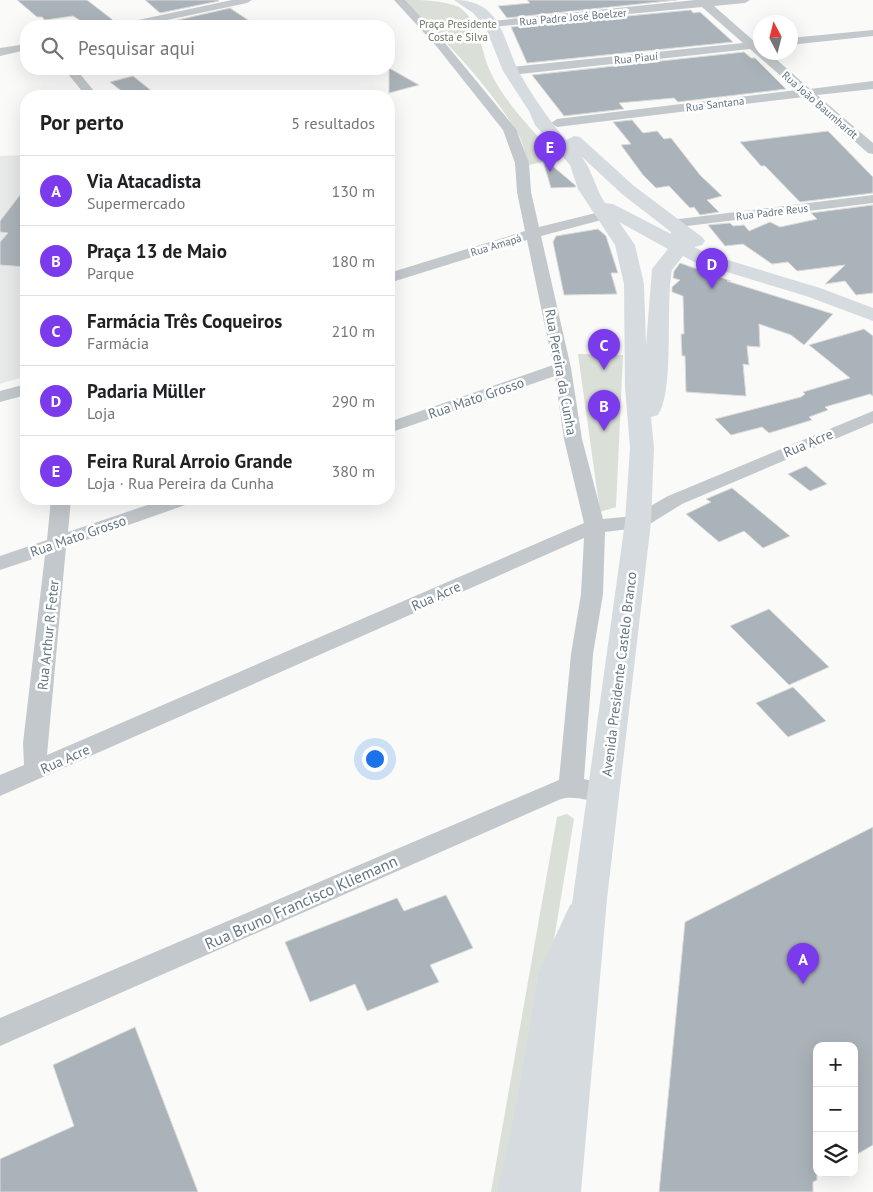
<!DOCTYPE html>
<html lang="pt">
<meta charset="utf-8">
<style>
:root{--surface:#fff;--page:#f2f2f2;--text:#202124;--muted:#757577;--line:#e0e0e0;--accent:#7c3aed}
body{margin:0;font-family:"PT Sans",sans-serif;background:var(--page);color:var(--text)}
.controls{position:absolute;right:15px;bottom:15px;display:grid;overflow:hidden;border-radius:10px;box-shadow:0 5px 20px #0002}
.controls button{width:45px;height:45px;display:grid;place-items:center;padding:0;border:0;border-bottom:1px solid var(--line);background:var(--surface);color:var(--text);font:25px sans-serif}
.compass{position:absolute;left:753px;top:15px;width:45px;height:45px;border-radius:50%;background:var(--surface);box-shadow:0 5px 20px #0002;rotate:353deg}
.you{position:absolute;left:374px;top:758px;width:18px;height:18px;margin:-12px;border:4px solid #fff;border-radius:50%;background:#1a73e8;box-shadow:0 0 0 8px #1a73e833}
.badge{display:grid;place-items:center;width:32px;height:32px;border-radius:50%;background:var(--accent);color:#fff;font-size:16px;font-weight:700}
.pin{position:absolute;translate:-50% -41px;filter:drop-shadow(0 1px 2px #0008)}
.pin::after{content:'';position:absolute;top:26px;width:18px;height:15px;background:inherit;clip-path:polygon(0 0,100% 0,50% 100%)}
.list{margin:0;padding:0;list-style:none}
h2{display:flex;justify-content:space-between;align-items:center;height:65px;margin:0;padding:0 20px;font-size:21px}
h2 small{font-size:16px;font-weight:400;color:var(--muted)}
.list li{display:grid;grid-template-columns:32px 1fr auto;gap:15px;align-items:center;box-sizing:border-box;height:70px;padding:0 20px;border-top:1px solid var(--line)}
.list b{display:block;font-size:19px;white-space:nowrap}
.list p{margin:0;font-size:16px;white-space:nowrap;color:var(--muted)}
.list em{font-size:16px;font-style:normal;color:var(--muted)}
.icon{flex:none;width:28px;height:28px;fill:none;stroke:currentColor;stroke-width:2;stroke-linecap:round;stroke-linejoin:round}
.map{position:relative;flex:none;width:873px;height:1192px;overflow:hidden}
.search{position:absolute;background:var(--surface);box-shadow:0 5px 20px #0002;left:20px;top:20px;width:375px;height:55px;display:flex;align-items:center;gap:12px;box-sizing:border-box;padding:0 18px;border-radius:20px;color:var(--muted);font-size:19px}
.panel{position:absolute;background:var(--surface);box-shadow:0 5px 20px #0002;left:20px;top:90px;width:375px;height:415px;border-radius:20px}
.map>svg:first-child{display:block}
.built{fill:#e8e9e9}
.green{fill:#dadfd7}
.building{fill:#aab3b9;stroke:#dcdcda}
.lines{fill:none;stroke-linecap:round;stroke-linejoin:round}
.minor{fill:#c3c8cc;fill-rule:evenodd}
.major{fill:#d6dbdf;fill-rule:evenodd}
.labels{text-anchor:middle;stroke-width:5;stroke-linejoin:round;paint-order:stroke}
.far-street-label{font-size:11px;fill:#657683;stroke:#fff}
.far-park-label{font-size:11px;fill:#687a64;stroke:#fff}
.street-label{font-size:14px;fill:#657683;stroke:#fff}
.near-street-label{font-size:16px;fill:#657683;stroke:#fff}
</style>
<div class="map">
<svg width="873" height="1192" viewBox="0 0 873 1192">
<rect width="100%" height="100%" fill="#fafaf8"/>
<polygon class="built" points="26,155 26,376 0,384 0,156"/>
<g class="green">
<path d="M403 0C421 0 442 0 459 7 481 22 480 49 490 71 505 104 535 132 558 159L528 165C525 154 523 141 517 132 488 84 443 38 403 0Z"/>
<polygon points="578,354 623,355 616,507 600,512"/>
<polygon points="567,814 574,819 512,1192 491,1192 557,817"/>
</g>
<g class="building">
<polygon points="17,0 87,0 118,24 116,26 89,26 73,16 45,20 42,17 37,17"/>
<polygon points="145,0 218,0 219,1 160,13"/>
<polygon points="527,0 677,0 507,18 498,6 530,3"/>
<polygon points="230,8 257,26 174,26 169,22"/>
<polygon points="691,10 693,13 700,12 733,42 527,63 511,27"/>
<polygon points="744,52 751,58 755,58 786,89 678,102 674,98 619,103 624,109 564,116 532,75"/>
<polygon points="389,68 419,85 389,93"/>
<polygon points="133,76 158,96 128,96 110,82"/>
<polygon points="632,120 643,133 657,131 664,139 671,138 700,175 722,196 707,200 719,212 700,215 694,207 690,208 669,186 656,188 643,175 621,145 631,144 613,122"/>
<polygon points="828,131 873,177 873,193 800,202 765,166 761,166 740,142"/>
<polygon points="542,157 575,185 576,187 551,188"/>
<polygon points="26,187 26,267 0,265 0,242 8,233 0,232 0,221"/>
<polygon points="873,205 873,293 856,295 845,281 825,284 845,265 797,271 788,262 772,264 743,244 725,246 708,225 730,223 733,226 744,225 749,231 770,222 780,227 817,219 811,213"/>
<polygon points="598,229 606,236 618,273 611,273 617,294 564,295 553,242 556,236"/>
<polygon points="680,263 731,281 727,281 833,314 804,345 791,335 759,324 760,347 747,346 749,365 743,364 746,396 686,392 685,356 682,356 681,334 684,334 683,296 672,292 672,287 680,280 673,278 674,271"/>
<polygon points="864,329 873,336 873,396 870,394 825,407 828,410 809,417 812,420 769,433 762,427 731,435 715,419 801,397 805,394 803,392 850,378 809,345"/>
<polygon points="806,466 827,484 810,491 788,474"/>
<polygon points="732,488 790,536 763,548 744,531 719,542 686,514 711,502 706,499"/>
<polygon points="769,609 829,667 789,685 730,626"/>
<polygon points="793,687 826,721 788,737 756,703"/>
<polygon points="873,827 873,1145 854,1156 854,1046 817,1046 817,1180 813,1182 813,1192 659,1192 685,922"/>
<polygon points="446,895 473,948 430,965 439,982 367,1011 355,984 310,1002 285,942 397,898 404,911"/>
<polygon points="135,1027 198,1192 0,1192 0,1159 74,1126 53,1065"/>
</g>
<g class="lines">
<g class="minor">
<polygon points="232,0 252,0 247,3 139,26 118,26 124,23"/>
<path d="M394 0H405L445 43 516 129 529 163 531 192 539 227 604 211 611 215 609 218 541 236 571 368 582 439 603 519 633 516 668 496 873 411V423L682 504 645 527 605 532 603 594 593 654 584 779 613 786 616 793 613 800C595 806 579 794 561 799L0 1046V1018L559 780 571 654 581 594 584 538 0 796V775L24 765 23 743 45 555 0 570V556L47 540 51 499H71L68 532 165 499H194L191 503 66 547 47 755 584 523 564 439 555 376 389 433V422L553 365 527 240 389 283V273L525 231 517 192 515 163 503 130 437 47Z"/>
<polygon points="695,0 750,0 745,3 714,6 755,42 760,42 760,52 768,52 810,89 873,81 873,89 817,95 873,143 873,154 868,153 804,97 557,127 551,123 557,119 797,90 750,49 511,75 505,71 511,67 743,43 702,7 492,27 486,24 492,21"/>
<polygon points="873,30 873,36 790,45 790,38"/>
<polygon points="26,44 26,50 0,56 0,48"/>
<polygon points="64,69 76,69 98,96 86,96"/>
<polygon points="873,195 873,203 671,228 664,224 671,220"/>
<polygon points="26,384 26,395 0,402 0,391"/>
</g>
<path class="major" d="M454 0C501 0 502 37 518 70 529 91 551 123 566 140L574 136 580 137 634 186 702 237 705 241 702 245 694 247 708 254 820 288 873 308V321L806 296 694 262 683 256 672 270C665 304 675 391 658 415L651 417 654 448 651 522 607 899 581 1192H539L541 1181 539 1192H497L516 1106 539 972 570 905 572 904 625 522 630 448 625 387 624 284 615 245 578 189 570 165 535 125 529 111 503 71 485 26 473 13ZM581 156 622 194 671 232V234L613 204 605 203C595 188 592 169 581 156ZM619 222 668 249 652 269 646 345 644 284 635 245Z"/>
</g>
<g class="labels">
<g class="far-street-label">
<text transform="translate(573 17) rotate(-5)" y="4">Rua Padre José Boelzer</text>
<text transform="translate(636 58) rotate(-6)" y="4">Rua Piauí</text>
<text transform="translate(715 104) rotate(-7)" y="4">Rua Santana</text>
<text transform="translate(820 105) rotate(41)" y="4">Rua João Baumhardt</text>
<text transform="translate(772 212) rotate(-7)" y="4">Rua Padre Reus</text>
<text transform="translate(496 245) rotate(-17)" y="4">Rua Amapá</text>
</g>
<g class="far-park-label">
<text x="458" y="28">Praça Presidente<tspan x="458" dy="13">Costa e Silva</tspan></text>
</g>
<g class="street-label">
<text transform="translate(561 372) rotate(80)" y="5">Rua Pereira da Cunha</text>
<text transform="translate(476 398) rotate(-19)" y="5">Rua Mato Grosso</text>
<text transform="translate(808 443) rotate(-23)" y="5">Rua Acre</text>
<text transform="translate(78 536) rotate(-19)" y="5">Rua Mato Grosso</text>
<text transform="translate(436 596) rotate(-24)" y="5">Rua Acre</text>
<text transform="translate(48 635) rotate(-84)" y="5">Rua Arthur R Feter</text>
<text transform="translate(619 674) rotate(-83)" y="5">Avenida Presidente Castelo Branco</text>
<text transform="translate(65 759) rotate(-24)" y="5">Rua Acre</text>
</g>
<g class="near-street-label">
<text transform="translate(301 902) rotate(-24)" y="6">Rua Bruno Francisco Kliemann</text>
</g>
</g>
</svg>
<div class="controls">
<button>+</button>
<button>−</button>
<button><svg class="icon" aria-label="layers" viewBox="0 0 24 24"><path d="M12 4l9 5-9 5-9-5zM3 14l9 5 9-5"/></svg></button>
</div>
<svg class="compass" viewBox="-18 -18 36 36"><path d="M0-13l5 13h-10z" fill="#e53935"/><path d="M0 13l5-13h-10z" fill="#757577"/></svg>
<div class="you"></div>
<div class="pin badge" style="left:803px;top:984px">A</div>
<div class="pin badge" style="left:604px;top:431px">B</div>
<div class="pin badge" style="left:604px;top:370px">C</div>
<div class="pin badge" style="left:712px;top:289px">D</div>
<div class="pin badge" style="left:550px;top:172px">E</div>
<div class="search"><svg class="icon" aria-label="search" viewBox="0 0 24 24"><circle cx="10" cy="10" r="6"/><path d="M15 15l6 6"/></svg>Pesquisar aqui</div>
<section class="panel">
<h2>Por perto<small>5 resultados</small></h2>
<ul class="list">
<li><span class="badge">A</span><div><b>Via Atacadista</b><p>Supermercado</p></div><em>130 m</em></li>
<li><span class="badge">B</span><div><b>Praça 13 de Maio</b><p>Parque</p></div><em>180 m</em></li>
<li><span class="badge">C</span><div><b>Farmácia Três Coqueiros</b><p>Farmácia</p></div><em>210 m</em></li>
<li><span class="badge">D</span><div><b>Padaria Müller</b><p>Loja</p></div><em>290 m</em></li>
<li><span class="badge">E</span><div><b>Feira Rural Arroio Grande</b><p>Loja · Rua Pereira da Cunha</p></div><em>380 m</em></li>
</ul>
</section>
</div>
